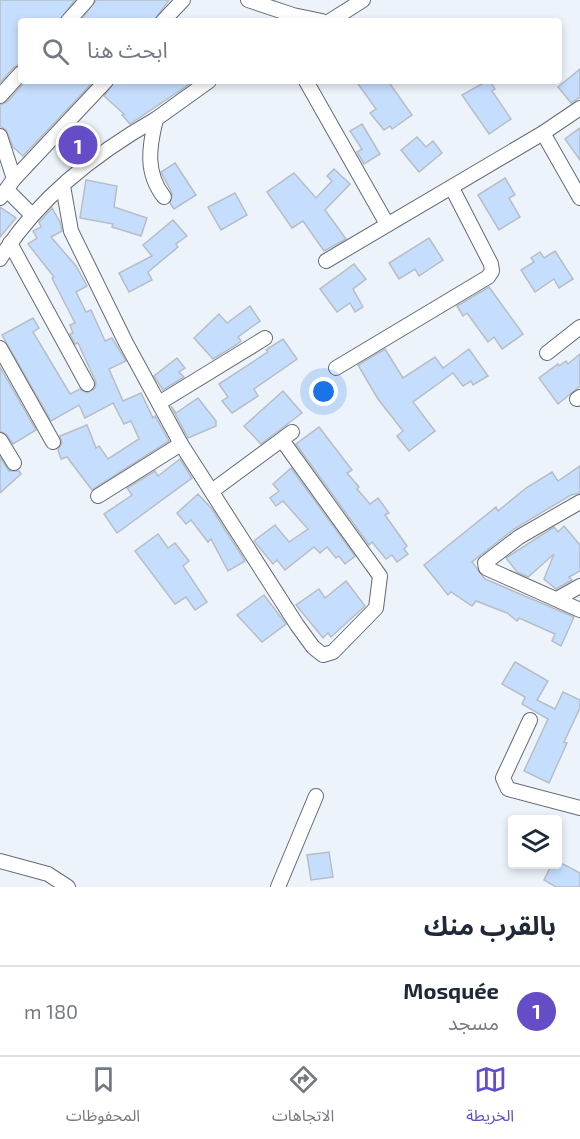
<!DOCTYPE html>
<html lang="ar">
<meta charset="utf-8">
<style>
:root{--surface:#fff;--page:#f2f2f3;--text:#1f2937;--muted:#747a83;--line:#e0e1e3;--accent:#644dc6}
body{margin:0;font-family:"Exo 2","Noto Sans Arabic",sans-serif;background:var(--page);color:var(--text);direction:rtl}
.controls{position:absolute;right:18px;bottom:18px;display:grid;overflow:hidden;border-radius:6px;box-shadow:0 3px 9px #0003}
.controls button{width:54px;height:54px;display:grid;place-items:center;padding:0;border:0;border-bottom:2px solid var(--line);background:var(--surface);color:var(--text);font:30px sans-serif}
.you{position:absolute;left:324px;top:392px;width:21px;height:21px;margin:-15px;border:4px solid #fff;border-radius:50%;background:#1a73e8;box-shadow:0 0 0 9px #1a73e833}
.badge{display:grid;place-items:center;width:39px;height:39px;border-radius:50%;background:var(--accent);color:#fff;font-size:20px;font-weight:700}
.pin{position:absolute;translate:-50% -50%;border:3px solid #fff;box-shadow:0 2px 6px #0006}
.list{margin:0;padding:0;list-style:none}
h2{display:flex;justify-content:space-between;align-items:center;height:78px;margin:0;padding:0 24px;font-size:26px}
h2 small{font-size:20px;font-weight:400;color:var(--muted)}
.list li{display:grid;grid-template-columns:39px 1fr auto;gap:18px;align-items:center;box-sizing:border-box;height:90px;padding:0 24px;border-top:2px solid var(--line)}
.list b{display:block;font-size:22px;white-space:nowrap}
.list p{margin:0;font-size:20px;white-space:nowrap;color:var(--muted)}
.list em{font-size:20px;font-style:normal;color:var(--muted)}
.icon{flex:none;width:33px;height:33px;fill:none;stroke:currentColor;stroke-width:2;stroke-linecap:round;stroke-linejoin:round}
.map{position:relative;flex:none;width:580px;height:887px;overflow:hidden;direction:ltr}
.search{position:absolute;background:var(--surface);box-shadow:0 3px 9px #0003;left:18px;right:18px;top:18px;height:66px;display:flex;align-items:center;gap:15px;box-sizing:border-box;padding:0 21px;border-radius:6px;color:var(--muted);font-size:22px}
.sheet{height:168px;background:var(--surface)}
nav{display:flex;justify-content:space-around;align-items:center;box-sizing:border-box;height:84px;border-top:2px solid var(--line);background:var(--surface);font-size:16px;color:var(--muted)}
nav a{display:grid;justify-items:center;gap:3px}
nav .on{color:var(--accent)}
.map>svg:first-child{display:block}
.building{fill:#c6defe;stroke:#b7bdc5;stroke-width:1.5}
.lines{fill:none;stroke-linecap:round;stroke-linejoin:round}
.minor-casing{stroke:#666b72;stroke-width:16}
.minor{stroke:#fff;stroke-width:14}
</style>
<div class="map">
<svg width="580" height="887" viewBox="0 0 580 887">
<rect width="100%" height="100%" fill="#edf3fb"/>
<g class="building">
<polygon points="0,0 75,0 59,21 21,21 21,64 14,67 0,83"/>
<polygon points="96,0 169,0 154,21 80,21"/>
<polygon points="580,69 580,97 571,103 558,87"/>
<polygon points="26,81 94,81 23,156 13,147 6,130 0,126 0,105 7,102"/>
<polygon points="115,81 194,81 130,124 122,115 124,114 104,96"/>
<polygon points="356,81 388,81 412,115 392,129 390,126 384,130 370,113 376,109"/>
<polygon points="487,81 490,81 495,89 492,91 511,119 489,134 462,95"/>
<polygon points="362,124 380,154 364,164 357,152 362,149 350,131"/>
<polygon points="580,128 580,160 565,139"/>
<polygon points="417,137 426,147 433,141 442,153 419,172 401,150"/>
<polygon points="175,163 196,195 174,209 170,203 172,193 161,172"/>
<polygon points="334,169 350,184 325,210 346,239 324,251 303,221 292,228 267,192 294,173 316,198 332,181 327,176"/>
<polygon points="505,178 515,195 509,198 520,217 499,230 478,195"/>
<polygon points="86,180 117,186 114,207 147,218 141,236 112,227 113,224 80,218"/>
<polygon points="235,193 247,215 221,230 208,207"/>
<polygon points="0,207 16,218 0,237"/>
<polygon points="52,208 60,222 62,231 51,237 76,266 87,286 76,292 86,312 91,310 105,341 112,338 126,361 109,369 123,401 141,393 153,418 155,416 169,441 92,490 67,457 61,459 58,450 62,443 60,436 87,425 96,448 99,446 108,459 139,439 131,421 124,424 113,403 85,418 79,405 51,421 2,335 33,318 39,328 33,332 70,394 80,389 87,393 95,388 96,382 78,343 75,344 70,334 73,333 70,325 75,323 52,278 54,277 28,244 37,238 33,231 41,227 39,222"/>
<polygon points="173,220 187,236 176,244 178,247 148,272 152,280 129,292 119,273 152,256 143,245"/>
<polygon points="429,238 443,260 419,276 415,269 399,279 389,263"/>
<polygon points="555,251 573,279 559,288 554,279 535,292 521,270 534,262 531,258 540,252 544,258"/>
<polygon points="354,264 366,279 353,289 363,307 355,312 350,303 337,312 320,289"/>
<polygon points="489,287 523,334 502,349 494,337 488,342 467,313 463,316 457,306"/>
<polygon points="250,306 260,321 238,337 241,341 236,345 213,359 194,338 219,314 227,323"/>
<polygon points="283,339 297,359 254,389 258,396 232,413 222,401 228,397 219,384 268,352 266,350"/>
<polygon points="385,349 403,378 435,357 443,368 469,349 488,376 473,385 471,381 463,386 453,373 413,402 435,431 409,451 397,436 403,431 378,399 358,365"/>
<polygon points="580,354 580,386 558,404 539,378 558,364 559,366 566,361 568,364"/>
<polygon points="177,358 185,368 179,372 184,377 163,390 154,376"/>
<polygon points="0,367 36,430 13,444 7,435 0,431"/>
<polygon points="283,391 302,413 261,444 244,426"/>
<polygon points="198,398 216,421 216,426 188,438 171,406 176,413"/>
<polygon points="319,427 352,470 347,473 359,487 357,489 370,504 378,498 389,513 385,515 407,546 404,549 408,554 397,562 392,555 386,559 372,542 369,545 296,444"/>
<polygon points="0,457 9,471 19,471 21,474 0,493"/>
<polygon points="180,459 192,478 117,533 104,514 132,495 127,488 155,471 158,476"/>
<polygon points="580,466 580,493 571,495 514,529 472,562 485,579 574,617 561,646 552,641 555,634 519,618 517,621 507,613 476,601 472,606 451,592 448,595 424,565 496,507 498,511 526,488 552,472 558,481"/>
<polygon points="291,468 355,556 345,564 339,556 336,558 327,547 320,553 314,547 285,570 277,560 273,564 254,541 275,525 289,542 308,529 283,501 276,506 270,498 279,491 273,484"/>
<polygon points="198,494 212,509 245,561 228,571 211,539 208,542 191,520 186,524 177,513"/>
<polygon points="564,526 580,545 580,571 569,577 572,580 556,589 544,579 554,554 528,577 517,572 506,558 554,527 558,532"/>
<polygon points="158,534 168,548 175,543 189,561 183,566 207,602 195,610 186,597 175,604 135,551"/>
<polygon points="346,581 365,606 331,637 328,633 323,638 296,605 319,589 325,598"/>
<polygon points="264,595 286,624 262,642 237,615"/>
<polygon points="515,662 548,681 537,700 555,709 563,692 580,700 580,708 564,742 567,743 549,783 524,771 548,719 522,704 525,697 502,684"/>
<polygon points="329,852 333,877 311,880 307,855"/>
<polygon points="552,864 563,864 580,873 580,887 556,887 544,880"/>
</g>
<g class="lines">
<g class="minor-casing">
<g id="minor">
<polyline points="248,0 293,15 322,21"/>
<polyline points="68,21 87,0"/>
<polyline points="163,21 183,0"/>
<polyline points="330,21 363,0"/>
<polyline points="306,81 387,224"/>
<polyline points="0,96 21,73"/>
<polyline points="543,133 580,198"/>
<polyline points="0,136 14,179"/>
<polyline points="63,186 71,231 126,343 181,444 297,625 313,647 323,655 333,652 376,608 380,576 282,440"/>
<polyline points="7,190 32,215"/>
<path d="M164 197C145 173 149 147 156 119L209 81"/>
<polyline points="0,198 14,179 106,81"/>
<polyline points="10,243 87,384"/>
<path d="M0 259C37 199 96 153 156 119"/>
<polyline points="326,261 543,133 580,108"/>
<polyline points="0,348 53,442"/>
<polyline points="547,353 580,327"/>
<polyline points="336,368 488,277 492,271 491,264 452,188"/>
<polyline points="577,399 580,397"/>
<polyline points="159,403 265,338"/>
<polyline points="0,440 14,463"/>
<polyline points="212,491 292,432"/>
<polyline points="98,496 181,444"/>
<polyline points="580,502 519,537 485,563 486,568 580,610"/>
<polyline points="557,599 580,586"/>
<polyline points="530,720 503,778 508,789 580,808"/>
<polyline points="0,861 48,874 68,887"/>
<polyline points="278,887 316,796"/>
</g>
</g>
<use href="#minor" class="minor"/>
</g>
</svg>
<div class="controls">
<button><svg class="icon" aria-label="layers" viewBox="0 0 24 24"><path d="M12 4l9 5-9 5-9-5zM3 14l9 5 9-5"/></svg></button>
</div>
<div class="you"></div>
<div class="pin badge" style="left:78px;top:145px">1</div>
<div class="search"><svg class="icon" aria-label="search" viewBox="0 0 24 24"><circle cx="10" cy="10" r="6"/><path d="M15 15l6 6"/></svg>ابحث هنا</div>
</div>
<section class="sheet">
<h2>بالقرب منك<small></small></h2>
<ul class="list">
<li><span class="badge">1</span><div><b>Mosquée</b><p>مسجد</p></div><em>180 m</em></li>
</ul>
</section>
<nav>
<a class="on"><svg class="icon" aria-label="map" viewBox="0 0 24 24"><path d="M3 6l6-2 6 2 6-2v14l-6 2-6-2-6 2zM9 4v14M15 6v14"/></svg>الخريطة</a>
<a><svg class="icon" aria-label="directions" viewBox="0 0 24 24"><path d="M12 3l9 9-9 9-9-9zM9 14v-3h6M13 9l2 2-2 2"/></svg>الاتجاهات</a>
<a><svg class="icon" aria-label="saved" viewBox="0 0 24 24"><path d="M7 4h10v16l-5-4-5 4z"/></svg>المحفوظات</a>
</nav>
